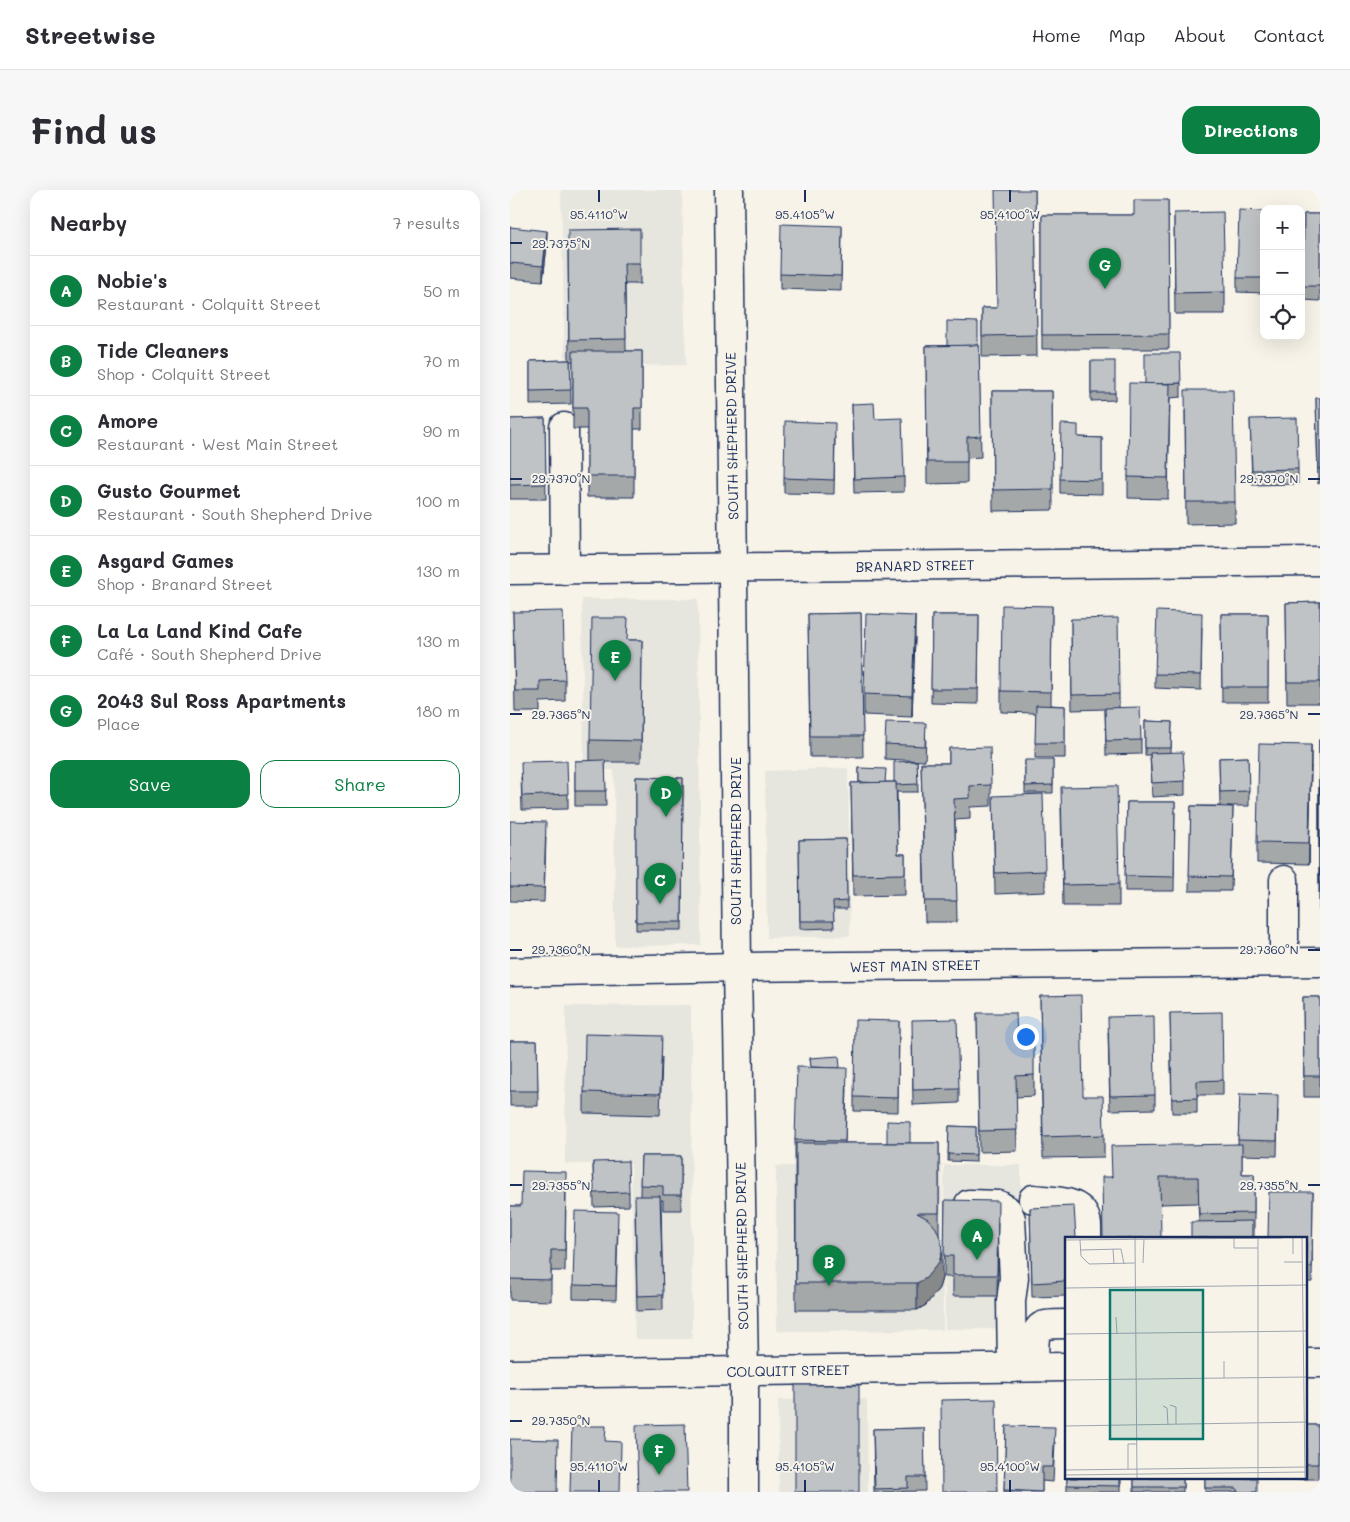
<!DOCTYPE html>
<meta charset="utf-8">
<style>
:root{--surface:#fff;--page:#f7f7f7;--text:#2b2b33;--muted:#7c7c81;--line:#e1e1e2;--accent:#0b8043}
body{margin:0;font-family:Mali,sans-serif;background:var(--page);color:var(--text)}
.controls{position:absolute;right:15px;top:15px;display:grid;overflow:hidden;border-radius:10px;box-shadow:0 5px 20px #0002}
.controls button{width:45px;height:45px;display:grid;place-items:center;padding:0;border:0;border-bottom:1px solid var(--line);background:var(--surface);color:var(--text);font:25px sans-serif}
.you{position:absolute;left:515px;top:846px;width:18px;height:18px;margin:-12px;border:4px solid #fff;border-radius:50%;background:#1a73e8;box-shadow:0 0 0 8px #1a73e833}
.badge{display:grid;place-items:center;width:32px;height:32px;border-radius:50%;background:var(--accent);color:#fff;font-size:16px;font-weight:700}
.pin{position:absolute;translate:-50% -41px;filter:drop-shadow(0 1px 2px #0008)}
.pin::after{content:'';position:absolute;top:26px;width:18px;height:15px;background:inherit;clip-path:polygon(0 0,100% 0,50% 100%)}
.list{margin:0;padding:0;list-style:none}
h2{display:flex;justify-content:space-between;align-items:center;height:65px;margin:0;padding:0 20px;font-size:21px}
h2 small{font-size:16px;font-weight:400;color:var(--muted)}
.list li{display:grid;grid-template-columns:32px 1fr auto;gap:15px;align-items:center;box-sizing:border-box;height:70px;padding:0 20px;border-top:1px solid var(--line)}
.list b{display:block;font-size:19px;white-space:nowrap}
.list p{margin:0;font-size:16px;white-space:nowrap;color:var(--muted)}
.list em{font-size:16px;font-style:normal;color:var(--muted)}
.actions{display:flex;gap:10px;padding:15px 20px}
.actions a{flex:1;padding:11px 0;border:1px solid var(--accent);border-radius:15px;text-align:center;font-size:18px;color:var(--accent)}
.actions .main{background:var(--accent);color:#fff}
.icon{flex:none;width:28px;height:28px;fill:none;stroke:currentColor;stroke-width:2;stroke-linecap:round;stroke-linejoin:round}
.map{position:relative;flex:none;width:810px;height:1302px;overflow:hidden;border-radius:15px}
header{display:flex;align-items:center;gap:30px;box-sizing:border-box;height:70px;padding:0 25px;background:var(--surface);border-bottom:1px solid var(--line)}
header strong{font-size:24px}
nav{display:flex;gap:28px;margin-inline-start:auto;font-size:18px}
.intro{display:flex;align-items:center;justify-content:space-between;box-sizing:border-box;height:120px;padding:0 30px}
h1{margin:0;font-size:35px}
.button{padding:12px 22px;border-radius:15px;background:var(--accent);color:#fff;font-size:18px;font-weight:700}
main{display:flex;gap:30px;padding:0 30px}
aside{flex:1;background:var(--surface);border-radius:15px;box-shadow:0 5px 20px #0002}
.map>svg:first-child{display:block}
.built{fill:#e6e5de}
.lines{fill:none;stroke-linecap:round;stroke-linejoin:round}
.minor-casing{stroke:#1b2f5e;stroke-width:31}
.major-casing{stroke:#1b2f5e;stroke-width:31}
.minor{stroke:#f7f3e8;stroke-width:28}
.major{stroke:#f7f3e8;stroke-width:28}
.wall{fill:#a5a8a9;stroke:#1b2f5e}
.shaded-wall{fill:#86888a;stroke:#1b2f5e}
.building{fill:#c0c3c5;stroke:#1b2f5e}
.ticks{fill:none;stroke:#1b2f5e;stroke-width:2}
.labels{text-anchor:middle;stroke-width:4;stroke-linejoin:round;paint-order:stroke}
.street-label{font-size:14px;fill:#1b2f5e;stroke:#f7f3e8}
.inset-road{fill:none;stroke:#9fa5b1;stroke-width:1}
.view{fill:#0f766e;fill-opacity:0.15;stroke:#0f766e;stroke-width:2.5}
.inset-edge{fill:none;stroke:#1b2f5e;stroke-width:2.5}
.ticks-label{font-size:12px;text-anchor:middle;fill:#1b2f5e;stroke:#f7f3e8;stroke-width:4;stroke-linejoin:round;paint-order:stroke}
</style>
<header>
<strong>Streetwise</strong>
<nav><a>Home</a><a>Map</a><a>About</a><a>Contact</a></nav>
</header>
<div class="intro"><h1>Find us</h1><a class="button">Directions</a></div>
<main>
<aside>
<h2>Nearby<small>7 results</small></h2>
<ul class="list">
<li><span class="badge">A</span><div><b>Nobie's</b><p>Restaurant · Colquitt Street</p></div><em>50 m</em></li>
<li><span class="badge">B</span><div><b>Tide Cleaners</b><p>Shop · Colquitt Street</p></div><em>70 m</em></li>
<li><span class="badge">C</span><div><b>Amore</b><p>Restaurant · West Main Street</p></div><em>90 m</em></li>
<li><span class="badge">D</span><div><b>Gusto Gourmet</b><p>Restaurant · South Shepherd Drive</p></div><em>100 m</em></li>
<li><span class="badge">E</span><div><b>Asgard Games</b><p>Shop · Branard Street</p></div><em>130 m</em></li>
<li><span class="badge">F</span><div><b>La La Land Kind Cafe</b><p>Café · South Shepherd Drive</p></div><em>130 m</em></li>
<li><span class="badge">G</span><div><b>2043 Sul Ross Apartments</b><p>Place</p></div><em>180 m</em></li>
</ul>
<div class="actions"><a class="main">Save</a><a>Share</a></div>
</aside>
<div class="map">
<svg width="810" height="1302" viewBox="0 0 810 1302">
<rect width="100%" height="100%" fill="#f7f3e8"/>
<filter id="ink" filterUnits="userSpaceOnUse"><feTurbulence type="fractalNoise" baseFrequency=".02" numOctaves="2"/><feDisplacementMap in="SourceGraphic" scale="10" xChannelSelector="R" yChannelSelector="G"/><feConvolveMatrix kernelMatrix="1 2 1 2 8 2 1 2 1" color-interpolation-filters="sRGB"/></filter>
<g filter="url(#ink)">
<g class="built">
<polygon points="51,0 172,0 176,175 55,177"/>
<polygon points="72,409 188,409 191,755 105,756 104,580 74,580"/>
<polygon points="338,578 340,746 257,748 255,581"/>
<polygon points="181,815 182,1149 125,1149 121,974 55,974 56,816"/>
<polygon points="432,975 433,1140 267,1141 266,976"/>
<polygon points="434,975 511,975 512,1139 435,1139"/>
<polygon points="357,1209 358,1302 269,1302 268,1210"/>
</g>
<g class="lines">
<g class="minor-casing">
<g id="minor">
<polyline points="54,237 55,380"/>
<polyline points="0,380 810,371"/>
<polyline points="774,772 774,690"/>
<polyline points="0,782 227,777 810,772"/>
<path d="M523 1009C538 1011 566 1009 574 1025 578 1031 577 1041 577 1048"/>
<polyline points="459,1014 489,1015 497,1020 501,1029 504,1088 501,1111 502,1178"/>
<polyline points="796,1173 810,1173"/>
<path d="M525 1177C525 1165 520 1137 536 1135 543 1134 550 1134 556 1134"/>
<polyline points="0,1184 556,1177"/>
</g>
</g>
<g class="major-casing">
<polyline id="major" points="219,0 227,777 234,1182 234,1302"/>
</g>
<use href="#minor" class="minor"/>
<use href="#major" class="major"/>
</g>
<g class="wall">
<polygon points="525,0 527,166 472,167 472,118 487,118"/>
<polygon points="658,10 659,159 532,159 532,25 624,25"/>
<polygon points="754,21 754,103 727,102 727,88"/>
<polygon points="664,23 715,102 715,124 665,124"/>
<polygon points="794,24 810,24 810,111 793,110"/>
<polygon points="332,36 331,101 270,99 270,84"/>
<polygon points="0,37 37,55 33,91 0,88"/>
<polygon points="58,61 130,73 130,94 115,94 116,161 132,161 132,239 124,239 124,307 77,307 77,239 63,239 63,171 60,171 61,214 20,215 20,171 59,170"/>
<polygon points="469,155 471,267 457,268 457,293 417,294 416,156"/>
<polygon points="581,171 605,203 605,210 581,211"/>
<polygon points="671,193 671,207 660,208 658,309 618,308 618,287 635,194"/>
<polygon points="482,201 542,201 543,320 483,321"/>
<polygon points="806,208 810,208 810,293 808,294"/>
<polygon points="342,214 394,287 394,302 344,303"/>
<polygon points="675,221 725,312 725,333 676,334"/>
<polygon points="35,228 36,309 0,309 0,229"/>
<polygon points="740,229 788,279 788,294 742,295"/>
<polygon points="325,247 324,304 274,303 274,288"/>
<polygon points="568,247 592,248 592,304 550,303 550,289"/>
<polygon points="810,412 810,513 777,513 776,413"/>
<polygon points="542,416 541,515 555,516 555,568 525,568 526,523 491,522 491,501"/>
<polygon points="3,422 55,490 55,511 30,512 30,522 5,522"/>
<polygon points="351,423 353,567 300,567 298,424"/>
<polygon points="711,424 758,424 758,512 712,512"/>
<polygon points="422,425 469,425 468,514 421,513"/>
<polygon points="561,429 609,504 609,518 631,550 631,564 596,565 595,519 562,520"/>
<polygon points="692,437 691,500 645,498 645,484"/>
<polygon points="405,447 402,527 354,525 354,504"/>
<polygon points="118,450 132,450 131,572 95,572 96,616 65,616 65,571 80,571 80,550"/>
<polygon points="635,531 662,532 661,562 675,591 675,605 642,607 640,565 635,565"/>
<polygon points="416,548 415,571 375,569 375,554"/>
<rect x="809" y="550" width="1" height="170"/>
<polygon points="439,558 481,595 481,616 460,617 460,629 445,630 447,732 415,732 411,573 439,573"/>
<polygon points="738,567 739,616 717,616 723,617 721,701 679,701 681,616 710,616 709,568"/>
<polygon points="543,570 543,603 515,603 515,571"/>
<polygon points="407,571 408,602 387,602 388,664 395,664 395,705 343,706 341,593 349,593 349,578 375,592 384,592"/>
<polygon points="801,576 799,674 747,673 747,652"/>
<polygon points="11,587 58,604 58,619 12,620"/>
<polygon points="126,587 173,588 172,740 126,740"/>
<polygon points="483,606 535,681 535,702 485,704"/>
<polygon points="617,612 665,612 664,701 615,701"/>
<polygon points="551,618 609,694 609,716 553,716"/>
<polygon points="0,631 36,647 34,712 0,711"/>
<polygon points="336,649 337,719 323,719 324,738 290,739 289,650"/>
<polygon points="530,806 573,906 594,945 594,967 533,968"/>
<polygon points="793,807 810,807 810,907 794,907"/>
<polygon points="467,823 507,851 524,885 524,906 506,907 507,961 469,962"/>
<polygon points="660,823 713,890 713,905 687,905 687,923 662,923"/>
<polygon points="389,831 388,922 344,921 344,907"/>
<polygon points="598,842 645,905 645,919 600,920"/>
<polygon points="402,845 449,899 449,913 403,915"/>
<polygon points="0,851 27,851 28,916 0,916"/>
<polygon points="152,867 150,925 74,923 74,902"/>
<polygon points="300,868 330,878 337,899 335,953 429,953 429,1045 432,1088 429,1098 416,1115 407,1120 286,1120 285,950 301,877"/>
<polygon points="730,904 768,920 767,966 732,965 732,984 744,984 744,1048 681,1048 689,1032 688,1013 650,1014 601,987 728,954"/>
<polygon points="439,936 466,937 466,972 438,971"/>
<polygon points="131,966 171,966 171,1020 153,1020 153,1010 151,1010 153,1120 127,1121 125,1021 130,1006"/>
<polygon points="83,972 119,1002 119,1016 84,1017"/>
<polygon points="803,1002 802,1092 796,1092 796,1048"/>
<polygon points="56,1003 55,1081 41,1081 41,1111 0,1110 0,1016 11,1016"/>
<polygon points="435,1010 488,1032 487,1106 443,1106 443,1087 434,1087"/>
<polygon points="520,1018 556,1048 556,1106 522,1107"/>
<polygon points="108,1037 106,1110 63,1109 63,1095"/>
<polygon points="796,1235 808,1235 808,1289 760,1289 796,1288"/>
<polygon points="496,1236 545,1252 543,1292 532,1291 532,1302 494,1302"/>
<polygon points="414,1238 415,1301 364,1302 363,1239"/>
<rect x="557" y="1288" width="54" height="14"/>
<rect x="624" y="1288" width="49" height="14"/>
<polygon points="695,1288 747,1302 695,1302"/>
</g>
<g class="shaded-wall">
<polygon points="37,41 37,55 33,91 33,76"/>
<polygon points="405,426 405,447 402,527 402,506"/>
<polygon points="801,555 801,576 799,674 799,653"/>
<polygon points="432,1062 432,1088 429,1098 416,1115 407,1120 407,1093"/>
</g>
<g class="building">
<polygon points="485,0 525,0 527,145 472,146 472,118 487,118"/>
<polygon points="624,10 658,10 659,144 532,145 532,25 624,25"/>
<polygon points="729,20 754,21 754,88 727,88"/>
<polygon points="713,22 715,102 665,103 664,23"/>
<polygon points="794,24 810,24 810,96 793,96"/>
<polygon points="271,34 332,36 331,86 270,84"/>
<polygon points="0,37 37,41 33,76 0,73"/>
<polygon points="130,39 130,73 114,73 116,149 59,150 58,40"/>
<polygon points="437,131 468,132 468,155 437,156"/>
<polygon points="469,155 471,246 457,247 457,272 417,272 416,156"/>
<polygon points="63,161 132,161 132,218 124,218 124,286 77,286 77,218 63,218"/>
<polygon points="635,163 670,163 671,193 635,194"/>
<polygon points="60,170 61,200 20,201 20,171"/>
<rect x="581" y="171" width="24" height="32"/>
<polygon points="619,193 660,194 658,288 618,287"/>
<polygon points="675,200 723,200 725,312 676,312"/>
<polygon points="482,201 542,201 543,299 483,300"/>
<polygon points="806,208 810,208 810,279 808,279"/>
<polygon points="364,213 365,229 392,228 394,287 344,289 342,214"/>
<polygon points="35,228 36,294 0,295 0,229"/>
<polygon points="787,228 788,279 742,280 740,229"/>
<polygon points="275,231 325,233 324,290 274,288"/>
<polygon points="551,234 568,235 568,247 592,248 592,290 550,289"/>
<polygon points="810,412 810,492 777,492 776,413"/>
<polygon points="492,415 542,416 541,502 491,501"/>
<polygon points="53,421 55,490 30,491 30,501 5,501 3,422"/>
<polygon points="647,421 692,423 691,485 645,484"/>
<polygon points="351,423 353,546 300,546 298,424"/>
<polygon points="356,424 405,426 402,506 354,504"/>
<polygon points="711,424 758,424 758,497 712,497"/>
<polygon points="422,425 469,425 468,499 421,499"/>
<polygon points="82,428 118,428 117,450 132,450 131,551 80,550"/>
<polygon points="608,428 609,504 562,505 561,429"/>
<polygon points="526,515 555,516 555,553 525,553"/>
<polygon points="630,517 631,550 596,551 595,518"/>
<polygon points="635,531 662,532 661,558 635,558"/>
<polygon points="376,532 416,533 415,556 375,554"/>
<rect x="809" y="550" width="1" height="144"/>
<polygon points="749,554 801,555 799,653 747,652"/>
<polygon points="480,557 481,595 460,596 460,608 444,609 447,711 415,711 411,573 439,573 439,558"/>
<polygon points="673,562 675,591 642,593 640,563"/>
<polygon points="738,567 739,601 710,602 709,568"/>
<polygon points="95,570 96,601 65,601 65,571"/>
<polygon points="515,570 543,570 543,595 515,596"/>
<polygon points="57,571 58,604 12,606 11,572"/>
<polygon points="407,571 408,594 386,595 386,592 384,592 384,572"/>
<polygon points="349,578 376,579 375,593 349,592"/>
<polygon points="126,587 173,588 172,732 126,732"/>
<polygon points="386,592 388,664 395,664 395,684 343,685 341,593"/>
<polygon points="607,596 609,694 553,695 551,597"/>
<polygon points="533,604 535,681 485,683 483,606"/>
<polygon points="617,612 665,612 664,687 615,686"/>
<polygon points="681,616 723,617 721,687 679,686"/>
<polygon points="0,631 36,632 34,698 0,697"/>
<polygon points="336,649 337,711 323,712 324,731 290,731 289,650"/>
<polygon points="571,805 573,906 593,906 594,945 533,947 530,806"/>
<polygon points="793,807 810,807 810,886 794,886"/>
<polygon points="712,822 713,890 687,891 687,908 662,909 660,823"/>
<polygon points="467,823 506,823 507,851 524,851 524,885 506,886 507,940 469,941"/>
<polygon points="644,826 645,905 600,906 598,827"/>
<polygon points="447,829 449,899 403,900 402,830"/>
<polygon points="345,830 389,831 388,908 344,907"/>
<polygon points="75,844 152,846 150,904 74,902"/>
<polygon points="0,851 27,851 28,901 0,901"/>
<polygon points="329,866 330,878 301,877 300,868"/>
<polygon points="287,877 337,878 335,951 285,950"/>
<polygon points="730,904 768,905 767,951 728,950"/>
<polygon points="377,931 400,932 400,953 377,953"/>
<polygon points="439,936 466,937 466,965 438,964"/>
<polygon points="286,953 429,953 429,1023 407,1023 418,1029 426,1038 431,1050 432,1062 429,1072 416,1088 407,1093 286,1093"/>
<polygon points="732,954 732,984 744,984 744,1023 689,1024 688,987 650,987 651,1048 593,1048 592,987 602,987 601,956"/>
<polygon points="131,966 171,966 171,1005 153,1005 153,996 130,995"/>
<polygon points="118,971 119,1002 84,1003 83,972"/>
<polygon points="12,981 56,982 55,1060 41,1060 41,1090 0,1089 0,1016 11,1016"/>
<polygon points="759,1002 803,1002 802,1077 796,1077 796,1048 758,1048"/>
<polygon points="125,1006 150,1006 153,1105 127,1106"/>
<polygon points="435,1010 488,1011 487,1085 443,1085 443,1066 434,1066"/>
<polygon points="564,1016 566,1048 556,1048 556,1091 522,1093 520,1018"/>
<polygon points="65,1021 108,1022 106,1096 63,1095"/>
<polygon points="742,1031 742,1048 681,1048 681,1032"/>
<rect x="285" y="1195" width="64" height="107"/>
<polygon points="486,1209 487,1302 432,1302 431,1210"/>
<polygon points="175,1234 177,1302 128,1302 126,1235"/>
<rect x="796" y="1235" width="12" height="39"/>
<polygon points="62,1236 96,1236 95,1251 111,1252 110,1302 60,1302"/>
<polygon points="496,1236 545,1237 543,1277 532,1277 532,1302 494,1300"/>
<polygon points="414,1238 415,1287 398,1287 398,1298 365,1299 363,1239"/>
<polygon points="0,1249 48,1250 47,1302 0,1302"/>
<polygon points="557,1288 610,1288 610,1296 557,1295"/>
<rect x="624" y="1288" width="49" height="9"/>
<polygon points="695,1288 747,1288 747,1302 727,1302 727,1298 695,1298"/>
</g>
</g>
<path class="ticks" d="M89 0V12M295 0V12M500 0V12M0 53H12M0 289H12M798 289H810M0 524H12M798 524H810M0 760H12M798 760H810M0 995H12M798 995H810M0 1231H12M89 1290V1302M295 1290V1302M500 1290V1302"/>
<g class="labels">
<g class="street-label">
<text transform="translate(222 246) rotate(-91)" y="5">SOUTH SHEPHERD DRIVE</text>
<text transform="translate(405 376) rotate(-1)" y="5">BRANARD STREET</text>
<text transform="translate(226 651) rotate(-90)" y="5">SOUTH SHEPHERD DRIVE</text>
<text transform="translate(405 776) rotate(-1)" y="5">WEST MAIN STREET</text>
<text transform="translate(232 1056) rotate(-91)" y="5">SOUTH SHEPHERD DRIVE</text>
<text transform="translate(278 1181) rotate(-1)" y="5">COLQUITT STREET</text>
</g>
</g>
<g transform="translate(555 1047)">
<rect width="242" height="242" fill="#f7f3e8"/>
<path class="inset-road" d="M70 1 72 242M169 1V11H193M228 1V17M237 1 240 242M0 3 217 1M15 3 16 19 24 27 70 26M48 12 49 27M15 13 56 12 59 27M219 25H238M78 26 79 2M0 51 243 48M51 80 52 97M0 97 243 94M159 124V141M0 143 243 140M105 168 111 170V187M98 169 102 171 103 188M0 189 243 185M63 232V207H72M0 233 243 230M0 238 243 235M193 242V1"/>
<path class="view" d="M45 53H138V202H45Z"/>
<rect width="242" height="242" class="inset-edge"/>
</g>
<g class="ticks-label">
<text x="89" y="29">95.4110°W</text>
<text x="295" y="29">95.4105°W</text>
<text x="500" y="29">95.4100°W</text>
<text x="51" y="58">29.7375°N</text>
<text x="51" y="293">29.7370°N</text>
<text x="759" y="293">29.7370°N</text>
<text x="51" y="529">29.7365°N</text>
<text x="759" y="529">29.7365°N</text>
<text x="51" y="764">29.7360°N</text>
<text x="759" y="764">29.7360°N</text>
<text x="51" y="1000">29.7355°N</text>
<text x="759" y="1000">29.7355°N</text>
<text x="51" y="1235">29.7350°N</text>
<text x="89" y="1281">95.4110°W</text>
<text x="295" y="1281">95.4105°W</text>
<text x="500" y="1281">95.4100°W</text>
</g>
</svg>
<div class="controls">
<button>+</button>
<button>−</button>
<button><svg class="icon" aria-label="locate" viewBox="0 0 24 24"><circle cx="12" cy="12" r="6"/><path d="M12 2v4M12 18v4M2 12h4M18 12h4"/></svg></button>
</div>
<div class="you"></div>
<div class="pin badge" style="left:467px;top:1070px">A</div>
<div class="pin badge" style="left:319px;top:1096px">B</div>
<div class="pin badge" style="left:150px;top:714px">C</div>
<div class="pin badge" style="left:156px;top:627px">D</div>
<div class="pin badge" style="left:105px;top:491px">E</div>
<div class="pin badge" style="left:149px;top:1285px">F</div>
<div class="pin badge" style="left:595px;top:99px">G</div>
</div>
</main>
